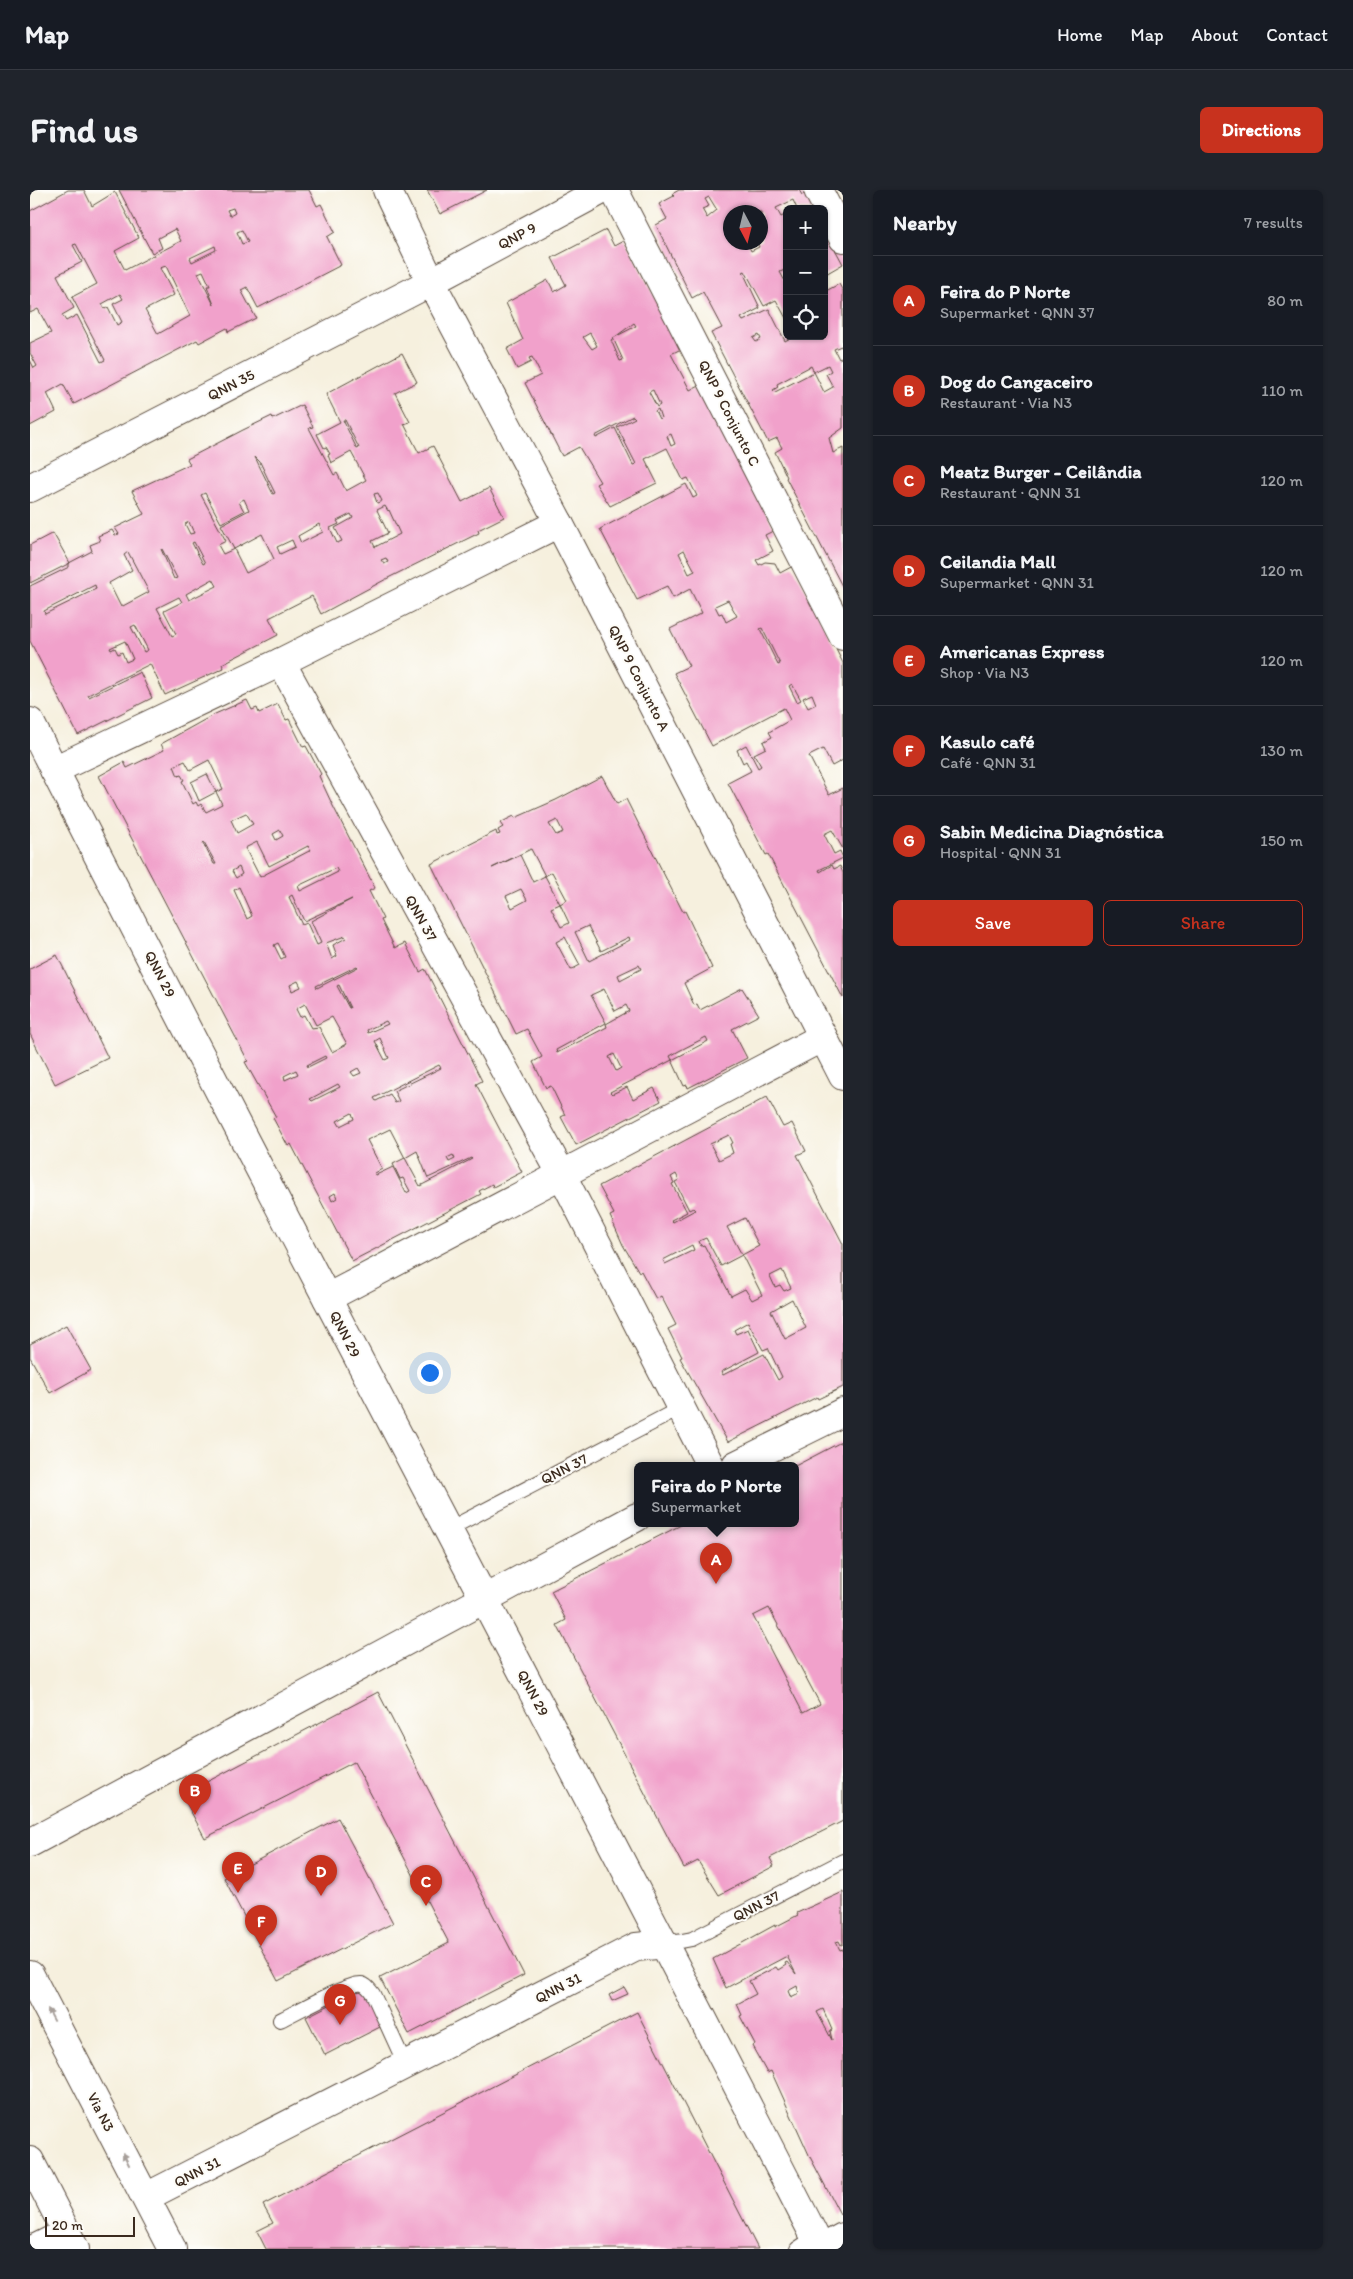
<!DOCTYPE html>
<meta charset="utf-8">
<style>
:root{--surface:#171b24;--page:#20242c;--text:#f1f3f6;--muted:#9ea1a6;--line:#363941;--accent:#c8321e}
body{margin:0;font-family:Itim,sans-serif;background:var(--page);color:var(--text)}
.controls{position:absolute;right:15px;top:15px;display:grid;overflow:hidden;border-radius:8px;box-shadow:0 1px 4px #0004}
.controls button{width:45px;height:45px;display:grid;place-items:center;padding:0;border:0;border-bottom:1px solid var(--line);background:var(--surface);color:var(--text);font:25px sans-serif}
.compass{position:absolute;left:693px;top:15px;width:45px;height:45px;border-radius:50%;background:var(--surface);box-shadow:0 1px 4px #0004;rotate:173deg}
.scale{position:absolute;left:15px;bottom:12px;width:90px;box-sizing:border-box;padding-left:5px;border:2px solid #3b2a1e;border-top:0;font-size:14px;line-height:18px;white-space:nowrap;color:#3b2a1e;-webkit-text-stroke:4px #fdfcf7;paint-order:stroke}
.you{position:absolute;left:399px;top:1182px;width:18px;height:18px;margin:-12px;border:4px solid #fff;border-radius:50%;background:#1a73e8;box-shadow:0 0 0 8px #1a73e833}
.badge{display:grid;place-items:center;width:32px;height:32px;border-radius:50%;background:var(--accent);color:#fff;font-size:16px;font-weight:700}
.pin{position:absolute;translate:-50% -41px;filter:drop-shadow(0 1px 2px #0008)}
.pin::after{content:'';position:absolute;top:26px;width:18px;height:15px;background:inherit;clip-path:polygon(0 0,100% 0,50% 100%)}
.popup{position:absolute;left:604px;top:1272px;width:165px;height:65px;box-sizing:border-box;display:grid;place-content:center;border-radius:8px;background:var(--surface);filter:drop-shadow(0 1px 4px #0005);font-size:16px;white-space:nowrap;color:var(--muted)}
.popup b{font-size:19px;color:var(--text)}
.popup::after{content:'';position:absolute;left:50%;top:100%;margin-left:-10px;border:10px solid transparent;border-top-color:var(--surface)}
.list{margin:0;padding:0;list-style:none}
h2{display:flex;justify-content:space-between;align-items:center;height:65px;margin:0;padding:0 20px;font-size:21px}
h2 small{font-size:16px;font-weight:400;color:var(--muted)}
.list li{display:grid;grid-template-columns:32px 1fr auto;gap:15px;align-items:center;box-sizing:border-box;height:90px;padding:0 20px;border-top:1px solid var(--line)}
.list b{display:block;font-size:19px;white-space:nowrap}
.list p{margin:0;font-size:16px;white-space:nowrap;color:var(--muted)}
.list em{font-size:16px;font-style:normal;color:var(--muted)}
.actions{display:flex;gap:10px;padding:15px 20px}
.actions a{flex:1;padding:11px 0;border:1px solid var(--accent);border-radius:8px;text-align:center;font-size:18px;color:var(--accent)}
.actions .main{background:var(--accent);color:#fff}
.icon{flex:none;width:28px;height:28px;fill:none;stroke:currentColor;stroke-width:2;stroke-linecap:round;stroke-linejoin:round}
.map{position:relative;flex:none;width:813px;height:2059px;overflow:hidden;border-radius:8px}
header{display:flex;align-items:center;gap:30px;box-sizing:border-box;height:70px;padding:0 25px;background:var(--surface);border-bottom:1px solid var(--line)}
header strong{font-size:24px}
nav{display:flex;gap:28px;margin-inline-start:auto;font-size:18px}
.intro{display:flex;align-items:center;justify-content:space-between;box-sizing:border-box;height:120px;padding:0 30px}
h1{margin:0;font-size:35px}
.button{padding:12px 22px;border-radius:8px;background:var(--accent);color:#fff;font-size:18px;font-weight:700}
main{display:flex;gap:30px;padding:0 30px}
aside{flex:1;background:var(--surface);border-radius:8px;box-shadow:0 1px 4px #0004}
.map>svg:first-child{display:block}
.building{fill:#f1a1cb;fill-rule:evenodd}
.lines{fill:none;stroke-linecap:round;stroke-linejoin:round}
.service-casing{stroke:#57483b;stroke-width:16}
.minor-casing{stroke:#57483b;stroke-width:30}
.tertiary-casing{stroke:#57483b;stroke-width:30}
.secondary-casing{stroke:#57483b;stroke-width:30}
.service{stroke:#fff;stroke-width:14}
.minor{stroke:#fff;stroke-width:28}
.tertiary{stroke:#fff;stroke-width:28}
.secondary{stroke:#fff;stroke-width:28}
.oneway{fill:#a79f9a}
.labels{text-anchor:middle;stroke-width:4;stroke-linejoin:round;paint-order:stroke}
.street-label{font-size:15px;fill:#3b2a1e;stroke:#fdfcf7}
</style>
<header>
<strong>Map</strong>
<nav><a>Home</a><a>Map</a><a>About</a><a>Contact</a></nav>
</header>
<div class="intro"><h1>Find us</h1><a class="button">Directions</a></div>
<main>
<div class="map">
<svg width="813" height="2059" viewBox="0 0 813 2059">
<rect width="100%" height="100%" fill="#fdfcf7"/>
<filter id="ink" filterUnits="userSpaceOnUse"><feTurbulence type="fractalNoise" baseFrequency=".02" numOctaves="2"/><feDisplacementMap in="SourceGraphic" scale="10" xChannelSelector="R" yChannelSelector="G"/><feConvolveMatrix kernelMatrix="1 2 1 2 8 2 1 2 1" color-interpolation-filters="sRGB"/></filter>
<filter id="wash" filterUnits="userSpaceOnUse"><feTurbulence type="fractalNoise" baseFrequency=".0096" numOctaves="4" result="noise"/><feDisplacementMap in="SourceGraphic" scale="20" xChannelSelector="R" yChannelSelector="G"/><feGaussianBlur stdDeviation="1.12" result="paint"/><feColorMatrix in="noise" values="0 0 0 0 0 0 0 0 0 0 0 0 0 0 0 0 0 1.4 0 .05"/><feComposite in="paint" operator="in"/></filter>
<g filter="url(#wash)">
<rect width="100%" height="100%" fill="#f6f0de"/>
<g id="blocks">
<g class="building">
<path d="M38 0H54L62 16 85 2 109 48 85 61 95 80 151 51 145 39 128 48 132 58 122 63 89 0H279L287 16 291 14 305 42 297 47 311 75 228 118 217 97 211 100 226 128 198 142 197 138 169 153 167 150 44 214 33 194 17 203 26 222 0 236V170L4 178 7 176 0 163V153L21 143 8 119 0 123V21ZM203 18 205 23 200 26 197 20ZM212 40 218 52 212 54 207 42ZM46 54 67 94 42 107 75 170 71 172 47 125 36 131 32 125 44 118 27 85 52 72 43 55ZM185 56 186 60 162 72 160 68ZM136 76 160 126 128 144 115 120 144 105 130 78ZM173 81 180 96H177L184 115 168 83ZM90 104 93 109 83 114 92 132 87 135 78 117 75 119 72 114Z"/>
<polygon points="397,0 457,0 410,24"/>
<path d="M649 0H769L772 5 776 3 783 19H767L763 10 746 18 751 27 757 24V79L750 82 757 95V130L746 110 734 116 715 81 713 82 730 118 711 128 713 131 739 119 755 151 764 146H794V102L809 94 813 101V159L811 156 804 159 809 169 813 167V238L799 248 803 263 813 258V398L756 288 757 287 745 262 752 258 747 248 738 252 681 143 692 138 673 102 662 108 626 35 637 29 629 14 644 6 642 4ZM679 7 687 20 677 28 672 19 679 16 675 9ZM701 22H731V52H727L729 57 721 61 717 52H701ZM729 145 731 149 726 152 723 148ZM798 175 801 181 796 184 803 197 794 202 784 182 745 202 743 200 748 197 747 194 781 176 784 182Z"/>
<polygon points="794,39 813,74 794,85"/>
<path d="M576 40 584 56 595 50 651 159 641 164 660 200 671 194 745 340 735 345 743 361 726 370 729 375 735 372 745 373 750 383 763 376 813 473V570L802 576 793 559 779 566 799 605 813 598V659L802 640 794 644 804 664 810 661 813 668 789 680 790 682 802 675 804 679 810 676 813 683V808L738 664 736 665 698 593 721 581 716 571 713 573 707 560 716 555 728 578 731 576 724 564 736 558 733 552 742 547 739 542 760 530 754 518 682 556 644 483 659 476 640 439 672 423 660 399 643 408 637 396 607 410 570 339 656 294 663 308 667 306 658 288 653 290 637 258 615 269 627 293 580 316 566 294 570 292 549 257 532 266 495 193 511 185 502 167 499 168 501 172 487 179 477 159 493 150 476 113 518 90 524 102 536 95 522 68ZM604 133 606 136 583 148 593 170 590 171 581 150ZM560 143 567 156 562 159 553 147ZM623 200 630 215 627 217 619 202ZM628 219 631 228 629 229 625 221ZM603 226 605 228 587 237 606 274 603 275 585 238 566 248 565 246ZM641 244 645 254 641 256 637 246ZM654 360 665 381 659 384 649 363ZM698 410 707 426 696 432 692 423 689 424 685 416ZM732 438 750 474 748 475 730 439ZM762 494 771 510 767 512 759 496ZM782 504 786 514 778 518 773 508Z"/>
<path d="M372 163 387 192 365 203 380 232 374 234 389 263 403 256 432 312 459 298 474 327 448 340 449 343 360 387 291 424 282 406 239 428 248 445 192 474 194 478 135 505 120 474 58 505 59 507 110 482 122 508 48 545 0 451V396L39 377V373L62 361 60 355 70 351 68 346 82 340 85 345 89 344 85 338 114 324 102 301 160 274 157 269 213 240 242 226 243 229 272 215 283 237 279 238 304 285 307 283 316 301 336 290 321 262 301 273 298 265 300 264 296 257 294 258 287 244 310 232 296 204ZM313 230H315L329 258 327 259ZM225 267 230 272 238 289 245 303 243 304ZM175 303 191 333 214 321 209 312 214 309 219 320 191 335 204 359 232 344 244 369 216 383 204 359 193 364 188 355 196 351 171 305ZM348 303 352 311 347 313 344 304ZM355 316 358 321 359 320 370 344 345 357 342 351 358 343 347 320ZM321 324 323 328 305 338 312 351 307 353 300 338 309 334 307 331ZM159 332 164 343 160 344 155 334ZM289 334 293 342 271 353 268 346ZM262 350 265 357 250 364 247 357ZM164 352 175 373 173 374 162 353ZM131 359H132L147 388 144 389ZM98 362 119 402 91 417 79 393 102 380 94 365ZM356 368 358 372 354 374 351 370ZM183 389 187 396 159 410 156 404ZM65 395 66 399 15 424 14 421ZM149 407 152 412 134 421 146 444 142 446 127 418ZM105 435 118 460 114 462 101 437ZM95 451 103 469 96 472 92 462 88 464 85 458 81 460 80 458Z"/>
<polygon points="23,343 40,373 0,393 0,355"/>
<path d="M217 510 222 520 227 518 229 523 248 514 256 530 259 529 273 557 276 556 291 584 289 586 302 614 345 698 339 701 353 729 351 730 365 758 375 753 390 782 395 779 452 891 446 894 492 982 463 997 462 994 449 1001 451 1004 322 1071 261 954 258 956 243 928 246 927 215 872 218 871 69 586 94 572 97 578 134 560 131 554 185 524ZM179 570 193 599 186 602 192 614 176 622 171 614 168 616 166 612 163 614 152 591 154 590 151 585 148 586 144 576 155 571 160 580ZM216 623 223 634 207 643 201 630ZM250 640 253 646 246 650 243 644ZM174 652 186 674H184L173 653ZM227 652 239 676 278 656 281 660 230 687 215 658ZM209 677 212 684 206 688 202 681ZM306 678 308 682 270 701 268 696ZM209 697 222 726 217 729 204 700ZM262 705 274 731 322 709 281 731 291 753 287 755 277 733 272 735 259 707ZM315 746 316 748 303 755 307 766 302 769 296 753ZM248 753 255 767 251 769 244 755ZM327 776 328 777 287 798 286 796ZM268 791 271 797 262 801 260 795ZM309 795 320 818H319L307 796ZM275 814 286 835 302 827 317 854 302 862 289 837 281 838 274 825 270 827 266 819ZM356 831 358 834 338 843 337 840ZM350 848 359 868 355 870 345 851ZM295 866 296 868 278 877 277 875ZM409 875 411 878 364 901 369 911 365 913 360 904 346 911 344 908ZM328 878 331 883 324 886 321 882ZM266 880 268 884 255 890 254 886ZM308 894 310 897 282 911 280 909ZM322 923 324 929 310 936 307 931ZM360 939 375 968 387 961 398 988 441 968 442 969 390 996 375 968 363 974 370 989 373 988 380 1001 376 1003 363 977 346 985 345 983 352 979 337 950ZM423 965 425 969 419 972 417 968ZM305 1003 307 1008 302 1011 300 1006Z"/>
<polygon points="177,584 186,602 169,611 161,592"/>
<path d="M572 586 587 614 596 609 653 722 655 721 682 778 654 793 664 815 667 814 670 820 712 798 729 825 702 839 717 868 658 898 657 895 654 896 642 870 678 851 676 847 649 861 640 866 642 870 580 902 582 904 597 897 603 909 624 898 631 911 546 955 531 927 535 925 521 896 516 898 503 872 512 867 497 839 486 844 401 674 466 641 467 645 470 644 468 640 473 637 470 633 484 626 485 628 526 610ZM527 630 533 642 526 645 519 634ZM501 659 515 686 522 682 537 710 530 714 539 733 531 737 521 718 530 714 515 686 503 692 490 665 462 678ZM491 699 497 710 482 718 476 706ZM558 736 571 761 599 747 600 750 559 771 545 742ZM535 747 550 775 541 780 526 752ZM609 775 611 779 590 790 588 785ZM574 799 585 821 596 815 599 821 576 834 577 837 527 863 526 860 576 833 561 805ZM584 864 591 878 586 881 579 867Z"/>
<polygon points="27,765 78,868 25,894 0,844 0,779"/>
<path d="M737 907 753 937 762 933 776 961 767 965 813 1054V1197L788 1209 787 1207 698 1252 650 1168 652 1167 638 1139 646 1135 631 1106 626 1109 611 1081 609 1082 593 1055 580 1026 584 1024 569 996ZM699 945 703 953 700 954 703 963 689 970 680 954ZM646 984 649 990 645 992 659 1020 663 1018 665 1020 643 1032 641 1030 657 1022 642 994 644 993 641 987ZM715 1028 729 1056 712 1065 697 1037ZM676 1048 691 1076 712 1065 732 1105 722 1110 715 1099 701 1106 674 1055 671 1056 669 1051ZM662 1055 664 1060 635 1074 633 1070ZM752 1080 761 1098 754 1101 750 1095 745 1097 740 1086ZM762 1109 776 1138 755 1149 741 1121ZM718 1132 733 1160 738 1158 752 1187 748 1190 734 1164 693 1185 691 1182 729 1162 718 1139 706 1144 704 1140Z"/>
<polygon points="36,1135 61,1180 20,1203 0,1167 0,1154"/>
<path d="M813 1251V1631L740 1668 744 1676 689 1705 668 1671 654 1678 527 1435 536 1430 521 1401 655 1333H765V1276ZM739 1418 790 1514 773 1523 723 1426Z"/>
<polygon points="348,1502 494,1785 379,1844 350,1788 419,1753 324,1572 175,1648 152,1605"/>
<polygon points="308,1628 363,1733 248,1791 194,1688"/>
<path d="M813 1702V1754L811 1755 809 1751 806 1752 810 1760 813 1759V2022L810 2024 780 1967 741 1881 737 1883 722 1856 725 1854 710 1826 712 1825 707 1814 726 1804 719 1791 746 1777 748 1780 756 1775 755 1773 757 1772 766 1784 757 1766 696 1798 683 1769 745 1735V1737L768 1725 767 1723ZM767 1796 769 1804 761 1808 758 1801ZM793 1819 802 1840 800 1841 802 1850 787 1822Z"/>
<polygon points="594,1797 598,1804 582,1811 579,1805"/>
<polygon points="333,1798 352,1836 295,1865 276,1827"/>
<polygon points="607,1822 728,2059 236,2059 227,2041 243,2033 233,2015"/>
</g>
</g>
</g>
<g filter="url(#ink)">
<use href="#blocks" fill-opacity="0" stroke="#57483b" stroke-width="1"/>
<g class="lines">
<g class="service-casing">
<g id="service">
<polyline points="417,1340 651,1218"/>
<polyline points="636,1754 662,1749 813,1671"/>
<path d="M250 1830C263 1824 321 1791 332 1794 337 1795 340 1800 343 1804L376 1876"/>
<polyline points="767,2059 785,2047"/>
</g>
</g>
<g class="minor-casing">
<g id="minor">
<polyline points="584,0 813,446"/>
<polyline points="788,0 813,48"/>
<polyline points="401,92 572,0"/>
<polyline points="251,472 532,985 680,1275"/>
<path d="M0 532C257 1040 527 1541 785 2047L793 2059"/>
<polyline points="24,580 251,472 529,333"/>
<polyline points="297,1108 793,847"/>
<polyline points="706,1275 813,1222"/>
<polyline points="0,1653 607,1327"/>
<polyline points="116,2007 606,1757 636,1754"/>
<polyline points="793,2058 813,2047"/>
<polyline points="4,2059 36,2043"/>
</g>
</g>
<g class="tertiary-casing">
<g id="tertiary">
<polyline points="357,0 401,92 529,333 813,886"/>
<polyline points="0,298 401,92"/>
</g>
</g>
<g class="secondary-casing">
<g id="secondary">
<polyline points="0,1785 142,2059"/>
<polyline points="0,1971 45,2059"/>
</g>
</g>
<use href="#service" class="service"/>
<use href="#minor" class="minor"/>
<use href="#tertiary" class="tertiary"/>
<use href="#secondary" class="secondary"/>
</g>
<defs><path id="oneway-solid" d="M-6-.8H1V-3.2L6.5 0L1 3.2V.8H-6Z" transform="scale(1.25)"/></defs>
<g class="oneway">
<use href="#oneway-solid" transform="translate(21 1825) rotate(-118)"/>
<use href="#oneway-solid" transform="translate(96 1969) rotate(-117)"/>
</g>
</g>
<g class="labels">
<g class="street-label">
<text transform="translate(487 46) rotate(-28)" y="5">QNP 9</text>
<text transform="translate(201 195) rotate(-27)" y="5">QNN 35</text>
<text transform="translate(699 223) rotate(63)" y="5">QNP 9 Conjunto C</text>
<text transform="translate(609 488) rotate(63)" y="5">QNP 9 Conjunto A</text>
<text transform="translate(391 728) rotate(61)" y="5">QNN 37</text>
<text transform="translate(130 784) rotate(63)" y="5">QNN 29</text>
<text transform="translate(315 1144) rotate(63)" y="5">QNN 29</text>
<text transform="translate(534 1279) rotate(-27)" y="5">QNN 37</text>
<text transform="translate(503 1503) rotate(62)" y="5">QNN 29</text>
<text transform="translate(726 1716) rotate(-27)" y="5">QNN 37</text>
<text transform="translate(528 1798) rotate(-27)" y="5">QNN 31</text>
<text transform="translate(71 1922) rotate(63)" y="5">Via N3</text>
<text transform="translate(167 1982) rotate(-27)" y="5">QNN 31</text>
</g>
</g>
</svg>
<div class="controls">
<button>+</button>
<button>−</button>
<button><svg class="icon" aria-label="locate" viewBox="0 0 24 24"><circle cx="12" cy="12" r="6"/><path d="M12 2v4M12 18v4M2 12h4M18 12h4"/></svg></button>
</div>
<svg class="compass" viewBox="-18 -18 36 36"><path d="M0-13l5 13h-10z" fill="#e53935"/><path d="M0 13l5-13h-10z" fill="#9ea1a6"/></svg>
<div class="scale">20 m</div>
<div class="you"></div>
<div class="pin badge" style="left:686px;top:1394px">A</div>
<div class="popup"><b>Feira do P Norte</b>Supermarket</div>
<div class="pin badge" style="left:165px;top:1625px">B</div>
<div class="pin badge" style="left:396px;top:1716px">C</div>
<div class="pin badge" style="left:291px;top:1706px">D</div>
<div class="pin badge" style="left:208px;top:1703px">E</div>
<div class="pin badge" style="left:231px;top:1756px">F</div>
<div class="pin badge" style="left:310px;top:1835px">G</div>
</div>
<aside>
<h2>Nearby<small>7 results</small></h2>
<ul class="list">
<li><span class="badge">A</span><div><b>Feira do P Norte</b><p>Supermarket · QNN 37</p></div><em>80 m</em></li>
<li><span class="badge">B</span><div><b>Dog do Cangaceiro</b><p>Restaurant · Via N3</p></div><em>110 m</em></li>
<li><span class="badge">C</span><div><b>Meatz Burger - Ceilândia</b><p>Restaurant · QNN 31</p></div><em>120 m</em></li>
<li><span class="badge">D</span><div><b>Ceilandia Mall</b><p>Supermarket · QNN 31</p></div><em>120 m</em></li>
<li><span class="badge">E</span><div><b>Americanas Express</b><p>Shop · Via N3</p></div><em>120 m</em></li>
<li><span class="badge">F</span><div><b>Kasulo café</b><p>Café · QNN 31</p></div><em>130 m</em></li>
<li><span class="badge">G</span><div><b>Sabin Medicina Diagnóstica</b><p>Hospital · QNN 31</p></div><em>150 m</em></li>
</ul>
<div class="actions"><a class="main">Save</a><a>Share</a></div>
</aside>
</main>
